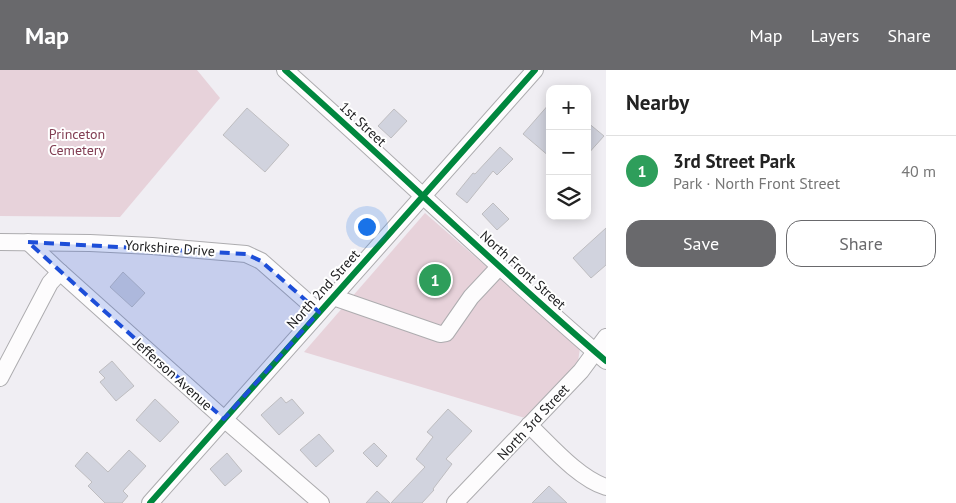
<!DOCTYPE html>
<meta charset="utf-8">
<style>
:root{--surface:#fff;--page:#f2f2f2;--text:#222;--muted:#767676;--line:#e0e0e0;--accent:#69696c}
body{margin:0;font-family:"PT Sans",sans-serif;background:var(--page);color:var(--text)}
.controls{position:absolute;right:15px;top:15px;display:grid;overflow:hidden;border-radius:10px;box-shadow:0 2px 12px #0003}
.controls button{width:45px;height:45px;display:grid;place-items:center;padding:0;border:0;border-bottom:1px solid var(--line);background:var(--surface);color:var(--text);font:25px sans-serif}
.you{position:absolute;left:366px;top:156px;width:18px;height:18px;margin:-12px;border:4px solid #fff;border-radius:50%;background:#1a73e8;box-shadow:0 0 0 8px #1a73e833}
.badge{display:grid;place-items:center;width:32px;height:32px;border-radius:50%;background:var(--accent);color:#fff;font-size:16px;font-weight:700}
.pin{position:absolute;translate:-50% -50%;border:2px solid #fff;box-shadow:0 1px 5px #0006}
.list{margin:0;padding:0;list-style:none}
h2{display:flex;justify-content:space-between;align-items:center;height:65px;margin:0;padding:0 20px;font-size:21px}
h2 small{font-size:16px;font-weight:400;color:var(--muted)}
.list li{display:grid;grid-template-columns:32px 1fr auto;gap:15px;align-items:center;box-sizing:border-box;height:70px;padding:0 20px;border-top:1px solid var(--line)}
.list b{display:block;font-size:19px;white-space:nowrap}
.list p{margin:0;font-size:16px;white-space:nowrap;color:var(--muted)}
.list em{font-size:16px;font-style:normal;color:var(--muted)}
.actions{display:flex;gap:10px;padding:15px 20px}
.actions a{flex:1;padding:11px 0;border:1px solid var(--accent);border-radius:15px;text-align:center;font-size:18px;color:var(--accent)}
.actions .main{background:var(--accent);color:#fff}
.icon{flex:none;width:28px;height:28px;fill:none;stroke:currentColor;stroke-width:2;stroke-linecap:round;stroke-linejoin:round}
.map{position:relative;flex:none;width:606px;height:433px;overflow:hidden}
header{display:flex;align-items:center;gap:30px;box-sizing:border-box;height:70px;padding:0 25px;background:var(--accent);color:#fff}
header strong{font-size:24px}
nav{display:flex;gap:28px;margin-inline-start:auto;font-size:18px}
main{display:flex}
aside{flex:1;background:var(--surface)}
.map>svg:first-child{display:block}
.green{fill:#e7d2da}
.building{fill:#d1d3de;stroke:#bebdc0}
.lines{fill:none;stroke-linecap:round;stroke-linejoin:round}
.minor-casing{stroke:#adacaf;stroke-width:18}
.minor{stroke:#fdfcfd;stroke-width:16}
.cycleway-casing{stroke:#fff;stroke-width:9}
.cycleway{stroke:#00873e;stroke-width:6}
.marked{fill:#1d4ed8;fill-opacity:0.2;stroke:#1d4ed8;stroke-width:4;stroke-dasharray:10 6;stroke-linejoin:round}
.labels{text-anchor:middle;stroke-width:4;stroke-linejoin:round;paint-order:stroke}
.street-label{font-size:14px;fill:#212123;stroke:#fff}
.park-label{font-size:14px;fill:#823e53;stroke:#fff}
</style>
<header>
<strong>Map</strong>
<nav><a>Map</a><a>Layers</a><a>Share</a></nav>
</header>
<main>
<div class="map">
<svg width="606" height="433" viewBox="0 0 606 433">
<rect width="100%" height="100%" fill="#f0eef3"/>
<g class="green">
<polygon points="0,0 197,0 220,28 120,147 0,146"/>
<polygon points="425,143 580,278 578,292 525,348 304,282"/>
</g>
<g class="building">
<polygon points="550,33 550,87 523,64"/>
<polygon points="247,38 289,75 265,102 223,65"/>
<polygon points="394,39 407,51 391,68 378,56"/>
<polygon points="587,52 604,66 587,85"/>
<polygon points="500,77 513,89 497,105 493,101 467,133 456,124 473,103 475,104"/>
<polygon points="493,133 509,149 497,160 482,144"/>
<polygon points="606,158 606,195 591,208 573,188"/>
<polygon points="123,202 145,223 132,237 110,217"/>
<polygon points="112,291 134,316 116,331 100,312 105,308 99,302"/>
<polygon points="281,327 286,333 292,329 304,343 279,365 261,345"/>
<polygon points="155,329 179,352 160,372 136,350"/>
<polygon points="448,339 472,361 446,389 452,394 433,419 434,420 422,433 391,433 425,397 416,389 433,367 427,362"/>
<polygon points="319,364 334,381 316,397 300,380"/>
<polygon points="374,373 387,386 377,397 363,383"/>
<polygon points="129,380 146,396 123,421 128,426 122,433 105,433 88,416 92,412 75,396 87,382 108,402"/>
<polygon points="227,383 242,401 225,416 210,399"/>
<polygon points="549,416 567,433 532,433"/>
<polygon points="377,421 390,433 366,433"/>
</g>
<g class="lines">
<g class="minor-casing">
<g id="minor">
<path d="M285 0C393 96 496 197 606 291"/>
<polyline points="0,172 90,173 152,176 246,184 261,191 319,242"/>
<polyline points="28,172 60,202 224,349 321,433"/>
<polyline points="333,227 440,264 446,263 471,227 500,196"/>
<polyline points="0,308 50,213 60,202"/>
<path d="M529 355C550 375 578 408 606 417"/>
<polyline points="150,433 535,0"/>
<polyline points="455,433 581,301 606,267"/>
</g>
</g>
<use href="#minor" class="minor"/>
<g class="cycleway-casing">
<g id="cycleway">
<path d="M285 0C393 96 496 197 606 291"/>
<polyline points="150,433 535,0"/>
</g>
</g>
<use href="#cycleway" class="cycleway"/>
</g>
<path class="marked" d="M28 172 246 184 261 191 319 242 224 349Z"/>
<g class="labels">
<g class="street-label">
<text transform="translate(363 54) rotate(43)" y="5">1st Street</text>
<text transform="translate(170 178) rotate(4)" y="5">Yorkshire Drive</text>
<text transform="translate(523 200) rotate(42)" y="5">North Front Street</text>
<text transform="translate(323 219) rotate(-48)" y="5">North 2nd Street</text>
<text transform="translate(173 304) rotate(42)" y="5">Jefferson Avenue</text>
<text transform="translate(533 352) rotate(-47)" y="5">North 3rd Street</text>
</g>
<g class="park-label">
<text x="77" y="69">Princeton<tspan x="77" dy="16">Cemetery</tspan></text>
</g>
</g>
</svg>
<div class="controls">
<button>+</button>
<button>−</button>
<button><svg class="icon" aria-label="layers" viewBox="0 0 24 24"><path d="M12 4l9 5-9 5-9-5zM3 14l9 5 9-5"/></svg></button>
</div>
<div class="you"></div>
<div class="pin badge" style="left:435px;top:210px;background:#2e9e5b">1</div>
</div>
<aside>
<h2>Nearby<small></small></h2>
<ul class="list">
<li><span class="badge" style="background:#2e9e5b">1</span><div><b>3rd Street Park</b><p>Park · North Front Street</p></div><em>40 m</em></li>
</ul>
<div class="actions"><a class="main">Save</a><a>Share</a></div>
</aside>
</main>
